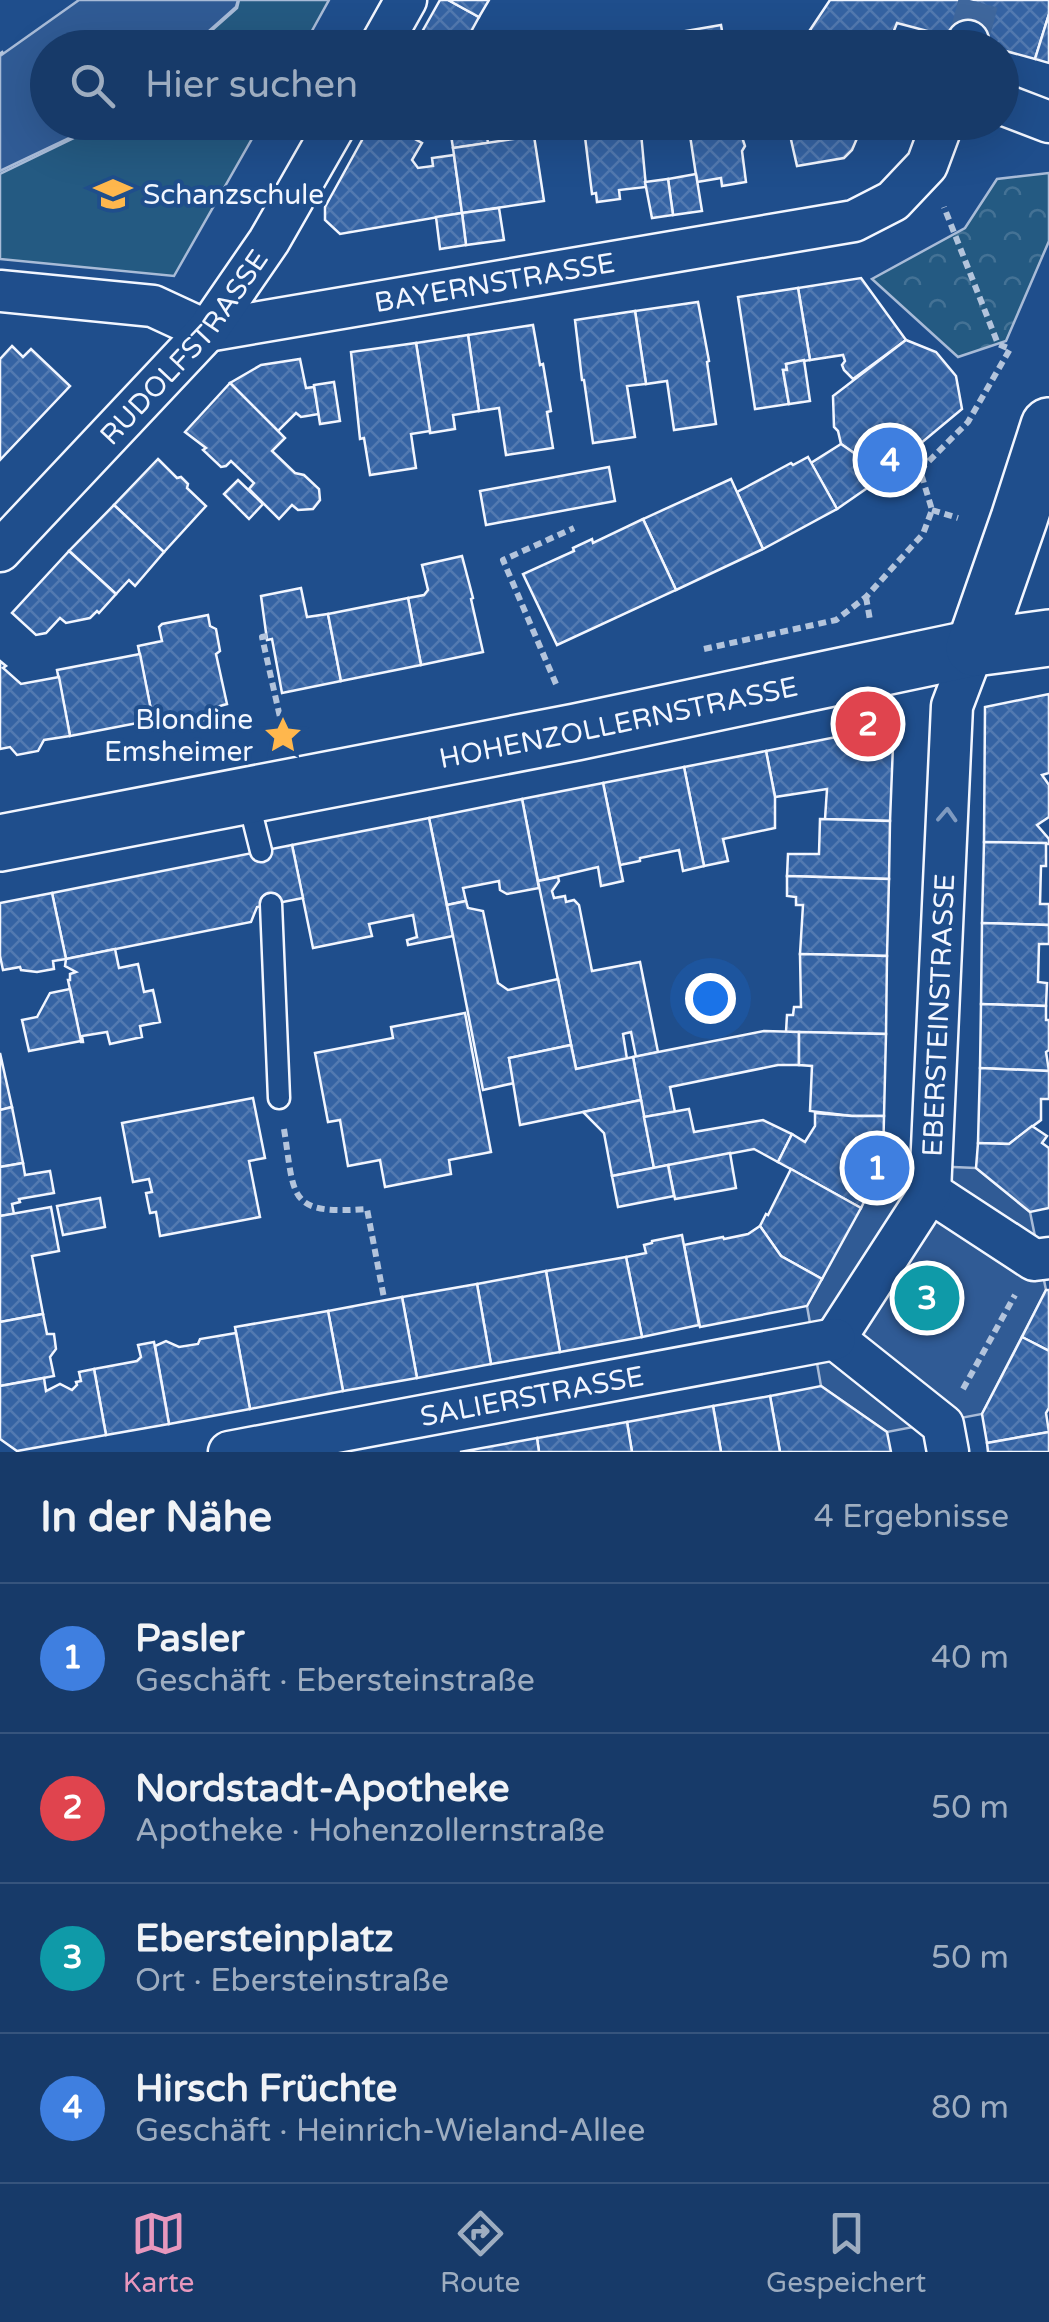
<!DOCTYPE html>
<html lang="de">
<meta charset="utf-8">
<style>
:root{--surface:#173a69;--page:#244571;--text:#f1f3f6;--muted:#9eadc0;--line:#36547d;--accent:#e797bd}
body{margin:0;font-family:"Varela Round",sans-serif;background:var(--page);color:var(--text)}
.you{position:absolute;left:710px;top:998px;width:35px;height:35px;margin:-25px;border:8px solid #fff;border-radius:50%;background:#1a73e8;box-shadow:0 0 0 15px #1a73e833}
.badge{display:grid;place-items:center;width:65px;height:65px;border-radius:50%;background:var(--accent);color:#fff;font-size:32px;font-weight:700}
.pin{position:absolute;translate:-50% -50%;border:5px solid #fff;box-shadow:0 2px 10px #0006}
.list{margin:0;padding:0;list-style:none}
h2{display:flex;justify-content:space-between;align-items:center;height:130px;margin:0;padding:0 40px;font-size:42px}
h2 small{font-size:32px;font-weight:400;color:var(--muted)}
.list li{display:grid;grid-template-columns:65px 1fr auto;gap:30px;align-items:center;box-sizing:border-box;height:150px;padding:0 40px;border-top:2px solid var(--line)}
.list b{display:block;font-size:38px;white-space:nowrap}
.list p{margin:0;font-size:32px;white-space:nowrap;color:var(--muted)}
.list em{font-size:32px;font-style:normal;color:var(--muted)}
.icon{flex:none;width:55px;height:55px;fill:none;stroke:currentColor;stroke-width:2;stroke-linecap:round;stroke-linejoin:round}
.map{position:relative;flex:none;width:1049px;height:1452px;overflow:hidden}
.search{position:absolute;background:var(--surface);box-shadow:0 10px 40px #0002;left:30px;right:30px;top:30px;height:110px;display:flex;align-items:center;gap:25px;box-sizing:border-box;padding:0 35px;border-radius:55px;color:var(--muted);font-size:38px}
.sheet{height:730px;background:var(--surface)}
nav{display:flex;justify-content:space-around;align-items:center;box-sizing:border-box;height:140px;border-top:2px solid var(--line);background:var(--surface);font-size:28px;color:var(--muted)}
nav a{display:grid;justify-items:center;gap:5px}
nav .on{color:var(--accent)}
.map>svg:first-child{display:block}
.grass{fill:#245a82;stroke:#a8bbd7;stroke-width:2.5}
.forest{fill:url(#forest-crowns);stroke:#a8bbd7;stroke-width:2.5}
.parking{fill:#305b95;stroke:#a8bbd7;stroke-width:2.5}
.building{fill:url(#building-cross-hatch);stroke:#f2f6ff;stroke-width:2.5}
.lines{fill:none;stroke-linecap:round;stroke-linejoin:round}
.minor-tunnel{stroke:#3f679d;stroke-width:40;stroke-dasharray:40 20;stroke-linecap:butt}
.service-casing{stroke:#f2f6ff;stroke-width:25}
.minor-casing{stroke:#f2f6ff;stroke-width:45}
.secondary-casing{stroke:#f2f6ff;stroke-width:60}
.primary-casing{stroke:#f2f6ff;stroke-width:60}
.path{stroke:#b3c4dc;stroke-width:6;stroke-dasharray:8 5;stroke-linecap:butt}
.service{stroke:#1f4e8c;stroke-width:20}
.minor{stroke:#1f4e8c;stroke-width:40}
.secondary{stroke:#1f4e8c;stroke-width:55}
.primary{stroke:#1f4e8c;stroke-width:55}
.oneway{stroke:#7e9ac0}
.labels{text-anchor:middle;stroke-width:8;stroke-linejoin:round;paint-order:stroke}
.poi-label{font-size:28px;fill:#f2f6ff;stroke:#1f4e8c;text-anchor:start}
.street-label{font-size:28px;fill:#f2f6ff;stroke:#1f4e8c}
</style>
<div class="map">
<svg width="1049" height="1452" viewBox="0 0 1049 1452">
<defs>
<pattern id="forest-crowns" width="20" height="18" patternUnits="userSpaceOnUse" patternTransform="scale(2.5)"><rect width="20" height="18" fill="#245a82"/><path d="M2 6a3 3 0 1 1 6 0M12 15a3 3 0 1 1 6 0" fill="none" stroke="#447295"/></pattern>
<pattern id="building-cross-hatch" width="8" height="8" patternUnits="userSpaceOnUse" patternTransform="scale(2.5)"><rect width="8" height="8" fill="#3563a3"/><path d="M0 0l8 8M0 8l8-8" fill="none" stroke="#537ab1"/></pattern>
</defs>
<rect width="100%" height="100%" fill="#1f4e8c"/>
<g class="grass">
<polygon points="239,0 329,0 303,47 193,47 237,8"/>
<polygon points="105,123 261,123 174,276 0,259 0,174"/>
</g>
<polygon class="forest" points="1049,173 1049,241 1006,341 958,357 872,279 965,228 997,179"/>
<g class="parking">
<polygon points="79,0 238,0 236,7 191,47 48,48 48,122 101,123 0,171 0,56"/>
<polygon points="883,1164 976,1168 1030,1212 1046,1290 982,1414 887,1432 821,1386 807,1306"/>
</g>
<g class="building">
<polygon points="440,0 448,0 479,17 462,48 413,48"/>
<polygon points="448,0 489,0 479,17"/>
<polygon points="830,0 1049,0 1049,14 1035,59 1002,50 1002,48 992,48 897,23 887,48 812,48 817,35 810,30"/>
<polygon points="1049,14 1049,63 1035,59"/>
<polygon points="721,25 725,48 676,48 674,33"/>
<polygon points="372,122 384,122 422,143 412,160 418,168 433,166 432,158 454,155 462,213 340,234 325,220 325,207"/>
<polygon points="449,122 485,122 488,143 453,148"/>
<polygon points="640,122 646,187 619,190 620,199 597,202 596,193 592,194 585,137 612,134 611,126"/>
<polygon points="688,122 737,122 745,146 742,151 746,182 722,186 721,178 697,182"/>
<polygon points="787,122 864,122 852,150 844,158 797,166"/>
<polygon points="534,136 544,201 462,213 453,148"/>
<polygon points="696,174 702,211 673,215 668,179"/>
<polygon points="668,179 673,215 652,218 645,182"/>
<polygon points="499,208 504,240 466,245 462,213"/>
<polygon points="462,213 466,245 440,249 436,217"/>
<polygon points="861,278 906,340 853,379 844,370 842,365 845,361 843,355 810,360 798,288"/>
<polygon points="798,288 810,360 786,364 787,370 783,370 789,404 755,409 738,297"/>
<polygon points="698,302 709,361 707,362 716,424 674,430 667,381 646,384 635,311"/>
<polygon points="635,311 646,384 627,386 635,437 593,443 584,380 582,380 575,320"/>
<polygon points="533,325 540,365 543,364 551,411 547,412 553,448 506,455 499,408 479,411 468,335"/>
<polygon points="468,335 479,411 453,415 455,429 430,433 416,343"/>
<polygon points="906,340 936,352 956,376 962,409 884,474 841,444 838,431 834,427 833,396"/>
<polygon points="416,343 430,431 411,434 416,468 370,475 364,438 360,439 351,352"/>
<polygon points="12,346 23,357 31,349 70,386 0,460 0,359"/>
<polygon points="300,359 306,388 314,387 319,414 301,417 296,413 278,431 230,383 261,365"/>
<polygon points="804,360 810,401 789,404 783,370 787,370 786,364"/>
<polygon points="334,382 340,421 320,424 314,385"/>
<polygon points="230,383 285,438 272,451 295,473 304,475 319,489 320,500 313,509 298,510 292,505 279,519 249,489 254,483 231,461 226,466 221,467 203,450 206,448 185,432"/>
<polygon points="841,444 886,475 837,509 811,463"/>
<polygon points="808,457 837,509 763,549 737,492 791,463 793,465"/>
<polygon points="158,459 177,478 181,477 188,484 187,488 206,506 164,552 114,505"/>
<polygon points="609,467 615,501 486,525 480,491"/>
<polygon points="731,479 763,549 676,590 643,519"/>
<polygon points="238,480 263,504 249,519 224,494"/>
<polygon points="114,505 164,552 135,586 129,580 116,594 69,551"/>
<polygon points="643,519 676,590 557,645 523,574 574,551 573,548 592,539 593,543"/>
<polygon points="69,551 116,594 99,613 97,611 90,618 66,623 60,618 46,633 36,635 12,613"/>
<polygon points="462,556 473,598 471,599 483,652 421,665 408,598 424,595 428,590 422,565"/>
<polygon points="301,588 307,617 328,614 341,681 282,693 272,639 267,640 261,596"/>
<polygon points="408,598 421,665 341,681 328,614"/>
<polygon points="208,615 210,626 216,629 220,651 216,654 227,704 216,707 210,719 190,723 180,714 153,720 138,646 162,641 159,627 162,624"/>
<polygon points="140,654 153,720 70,736 57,670"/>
<polygon points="0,661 6,666 3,668 21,684 59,677 70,736 44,740 38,751 17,755 10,747 0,749"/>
<polygon points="1049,694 1049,773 1042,775 1049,785 1049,817 1037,825 1049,839 1049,844 984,842 985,707"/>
<polygon points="876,729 893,745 890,821 825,819 827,789 775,797 766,751"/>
<polygon points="766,751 775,797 775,828 723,839 728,861 704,866 684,767"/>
<polygon points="684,767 704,866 683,871 679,850 640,858 640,861 620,865 603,783"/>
<polygon points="603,783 623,881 601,886 598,867 538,881 522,799"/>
<polygon points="522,799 539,888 507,894 500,890 499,881 463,888 466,901 447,905 429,818"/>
<polygon points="429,818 453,936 408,945 407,940 417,937 413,915 369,924 372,936 313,948 292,845"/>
<polygon points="820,819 890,821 889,879 787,876 788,854 819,854"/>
<polygon points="984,842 1046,843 1046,866 1041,866 1040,904 1049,904 1049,925 982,923"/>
<polygon points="292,845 303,898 257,907 251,922 66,959 52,893"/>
<polygon points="787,876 889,879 887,956 800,954 803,905 796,905 796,897 787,896"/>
<polygon points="558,877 559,881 552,891 554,898 565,896 566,902 574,900 579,905 592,971 640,962 658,1052 636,1057 631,1032 623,1034 627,1059 576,1069 538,881"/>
<polygon points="52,893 66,959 53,961 54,969 37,972 21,970 20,967 3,970 0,956 0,903"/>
<polygon points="466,901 468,908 483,911 498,983 508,990 558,979 571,1045 509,1058 514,1083 483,1090 447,905"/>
<polygon points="982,923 1049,925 1049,944 1039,944 1038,982 1047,983 1046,1006 981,1004"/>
<polygon points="115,949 119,968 138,964 144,992 153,990 160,1022 140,1026 142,1037 110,1044 107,1032 82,1036 83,1042 81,1042 68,980 70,980 70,974 76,972 65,966 66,959"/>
<polygon points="800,954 887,956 886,1034 786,1032 787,1015 793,1015 794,1007 801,1007"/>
<polygon points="70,989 81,1041 29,1051 22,1020 37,1017 50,993"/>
<polygon points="981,1004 1046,1006 1046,1020 1049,1020 1049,1050 1046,1052 1049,1071 980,1068"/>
<polygon points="465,1013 491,1152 449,1160 451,1174 385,1187 380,1160 348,1166 340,1120 328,1122 315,1053 393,1038 391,1027"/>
<polygon points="764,1031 799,1032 799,1065 778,1065 670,1087 675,1112 644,1117 633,1057"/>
<polygon points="799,1032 886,1034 884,1116 852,1116 810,1111 812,1066 799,1065"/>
<polygon points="571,1045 576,1069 633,1057 641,1100 520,1125 509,1058"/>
<polygon points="0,1053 12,1107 0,1110"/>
<polygon points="980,1068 1049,1071 1049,1099 1041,1099 1041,1120 1009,1144 978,1143"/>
<polygon points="253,1098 265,1158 249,1161 260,1217 160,1236 156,1212 150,1213 146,1193 152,1192 149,1179 133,1182 122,1123"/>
<polygon points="641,1100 654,1168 612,1176 604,1133 583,1112"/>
<polygon points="12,1107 23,1163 0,1167 0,1110"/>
<polygon points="689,1109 694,1132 763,1120 792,1134 778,1162 754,1149 654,1168 644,1117"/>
<polygon points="815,1113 852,1116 884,1116 883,1164 861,1208 778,1162 792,1134 805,1142 815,1126"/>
<polygon points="1032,1126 1047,1136 1042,1143 1049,1148 1049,1208 1030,1212 976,1168 978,1143 1009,1144"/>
<polygon points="730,1153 736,1188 675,1199 668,1165"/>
<polygon points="23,1163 25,1175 50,1171 54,1193 19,1199 20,1202 12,1204 14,1214 0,1216 0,1167"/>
<polygon points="668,1165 674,1196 618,1207 612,1176"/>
<polygon points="791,1169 861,1208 822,1279 781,1256 760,1226 766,1214 768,1215"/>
<polygon points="100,1198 105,1227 63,1235 57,1206"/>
<polygon points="51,1207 59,1251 32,1256 43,1314 0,1322 0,1216"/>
<polygon points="760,1226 781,1256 822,1279 807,1306 700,1327 684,1245 723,1237 724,1239 748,1234"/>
<polygon points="682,1235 699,1325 642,1337 626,1257 646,1253 644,1245 652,1243 652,1241"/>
<polygon points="626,1257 642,1337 560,1352 546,1271"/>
<polygon points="546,1271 560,1352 491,1364 477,1284"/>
<polygon points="477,1284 491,1364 417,1378 402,1297"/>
<polygon points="1046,1290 1049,1290 1049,1351 1022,1337"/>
<polygon points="402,1297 417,1378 343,1391 328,1311"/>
<polygon points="328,1311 343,1391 250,1409 235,1327"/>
<polygon points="43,1314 47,1334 54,1334 56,1349 50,1357 54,1376 0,1386 0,1322"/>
<polygon points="236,1333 250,1409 169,1424 155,1346 166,1341 179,1347 198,1344 200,1339"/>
<polygon points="1022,1337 1049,1351 1049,1408 1046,1413 1049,1432 987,1443 982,1414"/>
<polygon points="154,1342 169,1424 106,1435 94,1369 137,1361 141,1357 138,1345"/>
<polygon points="94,1369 106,1435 17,1451 0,1439 0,1386 44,1378 46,1391 60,1384 72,1390 77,1385 76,1382 81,1381 79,1372"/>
<polygon points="821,1386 887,1432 891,1452 780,1452 770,1396"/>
<polygon points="770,1396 780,1452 721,1452 713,1406"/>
<polygon points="713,1406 721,1452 632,1452 627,1422"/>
<polygon points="627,1422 632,1452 539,1452 537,1438"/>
<polygon points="1049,1432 1049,1452 988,1452 987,1443"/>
<polygon points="537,1438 539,1452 460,1452"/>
</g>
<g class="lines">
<polyline class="minor-tunnel" points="968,41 979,0"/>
<g class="service-casing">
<g id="service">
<polyline points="248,799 261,851"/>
<polyline points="271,904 279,1098"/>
</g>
</g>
<g class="minor-casing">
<g id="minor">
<polyline points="379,48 406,0"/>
<polyline points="967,48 968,41"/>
<polyline points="1002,104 1049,122"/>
<path id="s1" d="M0 291 153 306 207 331 854 221 893 201 927 165 943 122"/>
<path id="s2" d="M0 551 207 331 269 241 337 122"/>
<polyline points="930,1192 1034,1260 1049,1258"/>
<path id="s3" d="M835 1339 930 1192 952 706 974 648"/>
<polyline points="835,1339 943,1425 948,1452"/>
<path id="s4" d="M229 1452 835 1339"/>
</g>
</g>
<g class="secondary-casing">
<g id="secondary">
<path id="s5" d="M0 843 576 732 974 648"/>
</g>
</g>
<g class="primary-casing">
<polyline id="primary" points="1049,426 1019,519 974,648 1049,638"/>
</g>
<g class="path">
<polyline points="0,52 2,55"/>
<polyline points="932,510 958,518"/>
<polyline points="866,597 870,620"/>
<polyline points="267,636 262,637 284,735"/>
<polyline points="704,649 836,620 866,597 923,534 932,510 920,470 968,422 1010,349 998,344 944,207"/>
<polyline points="556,684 503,560 574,528"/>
<path d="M284 1129C295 1198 287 1215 367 1209L384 1298"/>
<polyline points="963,1389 1015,1295"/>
</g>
<use href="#service" class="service"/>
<use href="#minor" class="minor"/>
<use href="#secondary" class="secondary"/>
<use href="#primary" class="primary"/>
</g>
<defs><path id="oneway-chevron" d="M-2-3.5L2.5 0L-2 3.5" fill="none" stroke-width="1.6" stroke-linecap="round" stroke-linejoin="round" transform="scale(2.5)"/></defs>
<use class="oneway" href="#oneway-chevron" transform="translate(947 815) rotate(-87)"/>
<defs>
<g id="school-bare" transform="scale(3)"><path d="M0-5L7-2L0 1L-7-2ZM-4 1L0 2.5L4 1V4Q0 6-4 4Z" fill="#ffb74d" stroke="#1f4e8c" stroke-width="2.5" paint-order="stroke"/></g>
<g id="sight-bare" transform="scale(3)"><path d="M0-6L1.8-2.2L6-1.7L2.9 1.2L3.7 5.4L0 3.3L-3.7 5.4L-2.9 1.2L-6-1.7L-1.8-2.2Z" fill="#ffb74d" stroke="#1f4e8c" stroke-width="2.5" paint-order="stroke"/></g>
</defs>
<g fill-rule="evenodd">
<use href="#school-bare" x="113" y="194"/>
<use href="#sight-bare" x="283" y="735"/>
</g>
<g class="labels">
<g class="poi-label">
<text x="143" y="204">Schanzschule</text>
<text x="253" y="729" text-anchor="end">Blondine<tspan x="253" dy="32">Emsheimer</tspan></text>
</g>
<g class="street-label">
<text dy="10" stroke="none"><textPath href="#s1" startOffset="505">BAYERNSTRASSE</textPath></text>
<text dy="10" stroke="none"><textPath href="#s2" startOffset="275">RUDOLFSTRASSE</textPath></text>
<text dy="10" stroke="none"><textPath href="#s5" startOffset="630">HOHENZOLLERNSTRASSE</textPath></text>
<text dy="10" stroke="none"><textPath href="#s3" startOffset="352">EBERSTEINSTRASSE</textPath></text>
<text dy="10" stroke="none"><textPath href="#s4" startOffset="308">SALIERSTRASSE</textPath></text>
</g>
</g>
</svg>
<div class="you"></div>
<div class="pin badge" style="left:877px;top:1168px;background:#3f7fe0">1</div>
<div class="pin badge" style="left:868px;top:724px;background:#e0444e">2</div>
<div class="pin badge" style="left:927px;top:1298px;background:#0f9aa8">3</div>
<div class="pin badge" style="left:890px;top:460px;background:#3f7fe0">4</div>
<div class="search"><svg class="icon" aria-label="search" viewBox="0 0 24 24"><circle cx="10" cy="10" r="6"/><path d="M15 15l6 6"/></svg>Hier suchen</div>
</div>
<section class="sheet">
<h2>In der Nähe<small>4 Ergebnisse</small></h2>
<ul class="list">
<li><span class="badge" style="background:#3f7fe0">1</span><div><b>Pasler</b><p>Geschäft · Ebersteinstraße</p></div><em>40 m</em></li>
<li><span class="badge" style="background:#e0444e">2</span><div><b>Nordstadt-Apotheke</b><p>Apotheke · Hohenzollernstraße</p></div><em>50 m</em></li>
<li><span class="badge" style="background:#0f9aa8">3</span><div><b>Ebersteinplatz</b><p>Ort · Ebersteinstraße</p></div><em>50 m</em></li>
<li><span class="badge" style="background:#3f7fe0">4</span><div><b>Hirsch Früchte</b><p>Geschäft · Heinrich-Wieland-Allee</p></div><em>80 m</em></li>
</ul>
</section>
<nav>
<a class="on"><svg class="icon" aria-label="map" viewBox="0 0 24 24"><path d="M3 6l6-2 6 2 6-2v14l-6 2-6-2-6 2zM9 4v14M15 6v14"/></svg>Karte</a>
<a><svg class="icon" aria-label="directions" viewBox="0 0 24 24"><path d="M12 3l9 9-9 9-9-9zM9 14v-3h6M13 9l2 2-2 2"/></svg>Route</a>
<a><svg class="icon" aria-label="saved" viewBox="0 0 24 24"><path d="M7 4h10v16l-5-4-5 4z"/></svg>Gespeichert</a>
</nav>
